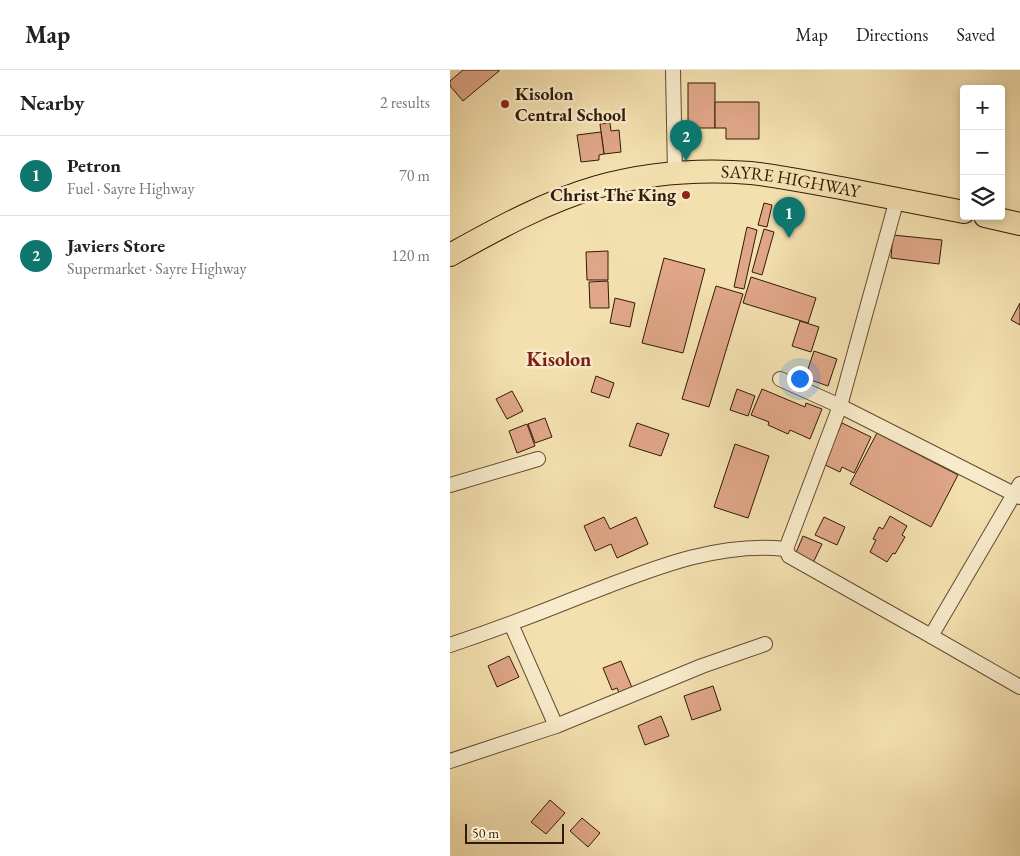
<!DOCTYPE html>
<meta charset="utf-8">
<style>
:root{--surface:#fff;--page:#f6f6f6;--text:#222;--muted:#767676;--line:#e0e0e0;--accent:#0f766e}
body{margin:0;font-family:"EB Garamond",serif;background:var(--page);color:var(--text)}
.controls{position:absolute;right:15px;top:15px;display:grid;overflow:hidden;border-radius:5px;box-shadow:0 2px 8px #0003}
.controls button{width:45px;height:45px;display:grid;place-items:center;padding:0;border:0;border-bottom:1px solid var(--line);background:var(--surface);color:var(--text);font:25px sans-serif}
.scale{position:absolute;left:15px;bottom:12px;width:99px;box-sizing:border-box;padding-left:5px;border:2px solid #311a09;border-top:0;font-size:14px;line-height:18px;white-space:nowrap;color:#311a09;-webkit-text-stroke:4px #f8ebcb;paint-order:stroke}
.you{position:absolute;left:349px;top:308px;width:18px;height:18px;margin:-12px;border:4px solid #fff;border-radius:50%;background:#1a73e8;box-shadow:0 0 0 8px #1a73e833}
.badge{display:grid;place-items:center;width:32px;height:32px;border-radius:50%;background:var(--accent);color:#fff;font-size:16px;font-weight:700}
.pin{position:absolute;translate:-50% -41px;filter:drop-shadow(0 1px 2px #0008)}
.pin::after{content:'';position:absolute;top:26px;width:18px;height:15px;background:inherit;clip-path:polygon(0 0,100% 0,50% 100%)}
.list{margin:0;padding:0;list-style:none}
h2{display:flex;justify-content:space-between;align-items:center;height:65px;margin:0;padding:0 20px;font-size:21px}
h2 small{font-size:16px;font-weight:400;color:var(--muted)}
.list li{display:grid;grid-template-columns:32px 1fr auto;gap:15px;align-items:center;box-sizing:border-box;height:80px;padding:0 20px;border-top:1px solid var(--line)}
.list b{display:block;font-size:19px;white-space:nowrap}
.list p{margin:0;font-size:16px;white-space:nowrap;color:var(--muted)}
.list em{font-size:16px;font-style:normal;color:var(--muted)}
.icon{flex:none;width:28px;height:28px;fill:none;stroke:currentColor;stroke-width:2;stroke-linecap:round;stroke-linejoin:round}
.map{position:relative;flex:none;width:570px;height:786px;overflow:hidden}
header{display:flex;align-items:center;gap:30px;box-sizing:border-box;height:70px;padding:0 25px;background:var(--surface);border-bottom:1px solid var(--line)}
header strong{font-size:24px}
nav{display:flex;gap:28px;margin-inline-start:auto;font-size:18px}
main{display:flex}
aside{flex:1;background:var(--surface)}
.map>svg:first-child{display:block}
.building{fill:#dfa687;stroke:#311a09}
.lines{fill:none;stroke-linecap:round;stroke-linejoin:round}
.minor-casing{stroke:#624c32;stroke-width:16}
.trunk-casing{stroke:#311a09;stroke-width:24}
.minor{stroke:#f8ebcb;stroke-width:14}
.trunk{stroke:#f4e0af;stroke-width:22}
.poi-dot{fill:#8f2418;stroke:#f8ebcb;stroke-width:2}
.labels{text-anchor:middle;stroke-width:5;stroke-linejoin:round;paint-order:stroke}
.poi-label{font-size:18px;font-weight:bold;fill:#311a09;stroke:#f8ebcb;text-anchor:start}
.street-label{font-size:18px;fill:#311a09;stroke:#f8ebcb}
.quarter-label{font-size:20px;font-weight:bold;fill:#7a1f14;stroke:#f8ebcb}
</style>
<header>
<strong>Map</strong>
<nav><a>Map</a><a>Directions</a><a>Saved</a></nav>
</header>
<main>
<aside>
<h2>Nearby<small>2 results</small></h2>
<ul class="list">
<li><span class="badge">1</span><div><b>Petron</b><p>Fuel · Sayre Highway</p></div><em>70 m</em></li>
<li><span class="badge">2</span><div><b>Javiers Store</b><p>Supermarket · Sayre Highway</p></div><em>120 m</em></li>
</ul>
</aside>
<div class="map">
<svg width="570" height="786" viewBox="0 0 570 786">
<rect width="100%" height="100%" fill="#f4e0af"/>
<filter id="stains"><feTurbulence type="fractalNoise" baseFrequency=".004" numOctaves="4"/><feColorMatrix values="0 0 0 0 .2 0 0 0 0 .09 0 0 0 0 .02 0 0 0 .5 -.17"/></filter>
<radialGradient id="worn" r=".72"><stop offset=".6" stop-color="#630" stop-opacity="0"/><stop offset="1" stop-color="#630" stop-opacity=".3"/></radialGradient>
<g class="building">
<polygon points="13,0 49,0 49,1 13,31 0,16 0,11"/>
<rect x="238" y="13" width="27" height="45"/>
<polygon points="265,32 309,32 309,69 276,69 276,58 265,58"/>
<polygon points="160,53 161,61 169,60 171,82 154,84 150,54"/>
<polygon points="151,62 154,84 149,85 149,90 131,92 127,65"/>
<polygon points="314,133 322,135 317,157 308,155"/>
<polygon points="297,157 307,160 294,219 284,217"/>
<polygon points="314,159 324,162 312,205 302,202"/>
<polygon points="443,165 492,170 489,194 441,188"/>
<polygon points="158,181 158,210 137,210 136,182"/>
<polygon points="214,188 255,199 233,283 192,273"/>
<polygon points="301,207 366,228 358,253 293,233"/>
<polygon points="158,211 159,238 140,238 139,212"/>
<polygon points="266,216 293,224 259,337 232,329"/>
<polygon points="165,228 185,233 180,257 160,253"/>
<polygon points="570,233 570,255 561,250"/>
<polygon points="350,251 369,257 361,282 342,276"/>
<polygon points="364,281 387,289 378,316 355,308"/>
<polygon points="146,306 164,313 159,328 141,322"/>
<polygon points="287,319 305,326 298,346 280,340"/>
<polygon points="312,319 355,337 356,333 372,339 360,369 340,360 338,364 318,355 319,352 301,345"/>
<polygon points="62,321 73,341 57,349 46,329"/>
<polygon points="95,348 102,367 85,373 78,354"/>
<polygon points="187,353 219,364 211,386 179,376"/>
<polygon points="392,353 421,367 404,403 392,397 390,402 373,394"/>
<polygon points="77,354 85,376 67,383 59,361"/>
<polygon points="427,363 508,405 481,457 400,414"/>
<polygon points="285,374 319,386 298,448 264,437"/>
<polygon points="440,446 457,456 452,465 455,467 445,484 443,483 437,492 420,482 426,470 423,469 429,457 433,459"/>
<polygon points="154,447 160,459 186,447 198,474 167,488 161,474 145,481 134,456"/>
<polygon points="374,447 395,457 387,475 365,465"/>
<polygon points="353,466 372,474 363,493 345,485"/>
<polygon points="59,586 69,607 47,617 38,596"/>
<polygon points="171,591 183,620 170,625 167,618 162,620 153,598"/>
<polygon points="263,616 271,640 242,650 234,626"/>
<polygon points="211,646 219,666 195,675 188,656"/>
<polygon points="100,730 115,743 96,764 81,752"/>
<polygon points="132,748 150,763 138,777 120,761"/>
</g>
<g class="lines">
<g class="minor-casing">
<g id="minor">
<polyline points="223,0 225,103"/>
<polyline points="447,129 390,336 336,479 339,486 481,566 570,414"/>
<polyline points="330,309 390,336 570,427"/>
<polyline points="0,415 88,389"/>
<polyline points="61,554 106,656"/>
<polyline points="481,566 570,617"/>
<path d="M0 575C44 560 87 544 129 527 195 502 264 471 336 479"/>
<polyline points="0,691 106,656 252,596 315,574"/>
</g>
</g>
<g class="trunk-casing">
<g id="trunk">
<polyline points="535,146 570,154"/>
<path id="s1" d="M0 185C47 159 95 132 147 117 197 103 250 99 301 103 331 106 361 113 391 118 432 126 473 134 514 142"/>
</g>
</g>
<use href="#minor" class="minor"/>
<use href="#trunk" class="trunk"/>
</g>
<g class="poi-dot">
<circle cx="55" cy="34" r="5"/>
<circle cx="236" cy="125" r="5"/>
</g>
<g class="labels">
<g class="poi-label">
<text x="65" y="30">Kisolon<tspan x="65" dy="21">Central School</tspan></text>
<text x="226" y="131" text-anchor="end">Christ The King</text>
</g>
<g class="street-label">
<text dy="6" stroke="none"><textPath href="#s1" startOffset="358">SAYRE HIGHWAY</textPath></text>
</g>
<g class="quarter-label">
<text x="109" y="296">Kisolon</text>
</g>
</g>
<rect width="100%" height="100%" filter="url(#stains)"/>
<rect width="100%" height="100%" fill="url(#worn)"/>
</svg>
<div class="controls">
<button>+</button>
<button>−</button>
<button><svg class="icon" aria-label="layers" viewBox="0 0 24 24"><path d="M12 4l9 5-9 5-9-5zM3 14l9 5 9-5"/></svg></button>
</div>
<div class="scale">50 m</div>
<div class="you"></div>
<div class="pin badge" style="left:339px;top:168px">1</div>
<div class="pin badge" style="left:236px;top:91px">2</div>
</div>
</main>
